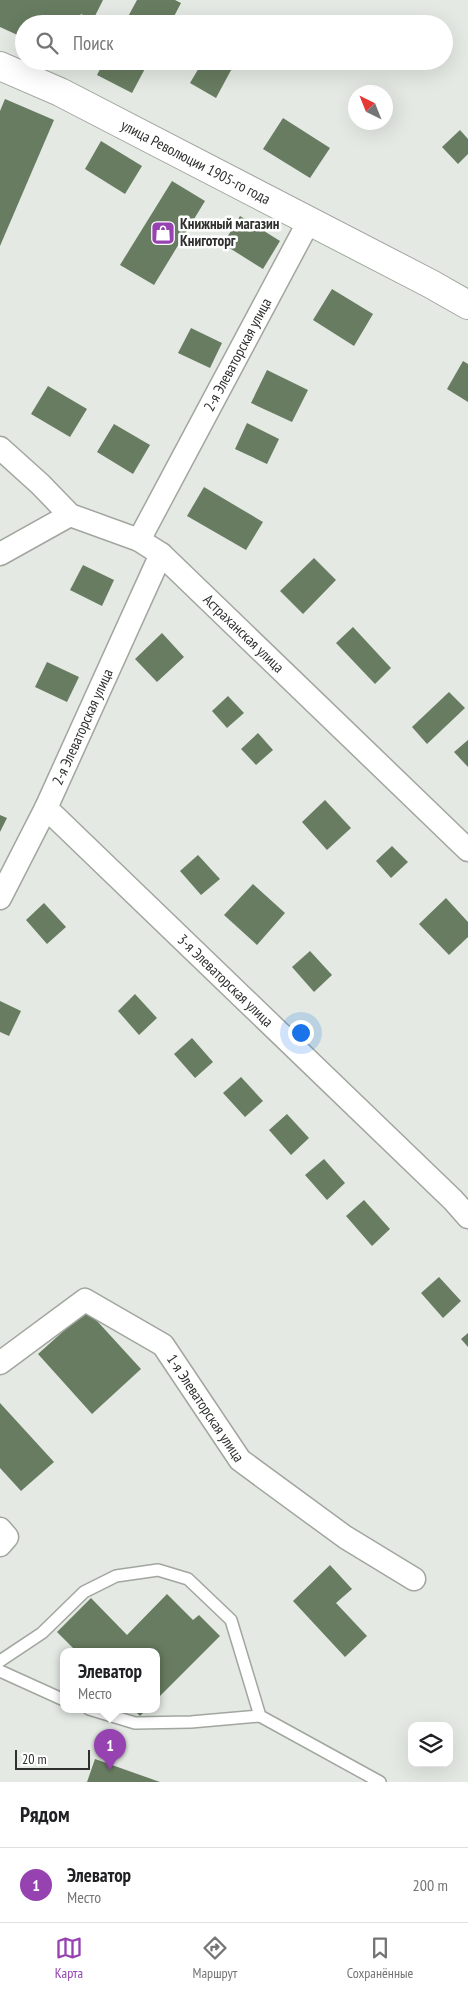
<!DOCTYPE html>
<html lang="ru">
<meta charset="utf-8">
<style>
:root{--surface:#fff;--page:#f6f6f6;--text:#202124;--muted:#757577;--line:#e0e0e0;--accent:#9642b0}
body{margin:0;font-family:"PT Sans Narrow",sans-serif;background:var(--page);color:var(--text)}
.controls{position:absolute;right:15px;bottom:15px;display:grid;overflow:hidden;border-radius:10px;box-shadow:0 5px 20px #0002}
.controls button{width:45px;height:45px;display:grid;place-items:center;padding:0;border:0;border-bottom:1px solid var(--line);background:var(--surface);color:var(--text);font:25px sans-serif}
.compass{position:absolute;left:348px;top:85px;width:45px;height:45px;border-radius:50%;background:var(--surface);box-shadow:0 5px 20px #0002;rotate:317deg}
.scale{position:absolute;left:15px;bottom:12px;width:75px;box-sizing:border-box;padding-left:5px;border:2px solid #2e302d;border-top:0;font-size:14px;line-height:18px;white-space:nowrap;color:#2e302d;-webkit-text-stroke:4px #fff;paint-order:stroke}
.you{position:absolute;left:300px;top:1032px;width:18px;height:18px;margin:-12px;border:4px solid #fff;border-radius:50%;background:#1a73e8;box-shadow:0 0 0 8px #1a73e833}
.badge{display:grid;place-items:center;width:32px;height:32px;border-radius:50%;background:var(--accent);color:#fff;font-size:16px;font-weight:700}
.pin{position:absolute;translate:-50% -41px;filter:drop-shadow(0 1px 2px #0008)}
.pin::after{content:'';position:absolute;top:26px;width:18px;height:15px;background:inherit;clip-path:polygon(0 0,100% 0,50% 100%)}
.popup{position:absolute;left:60px;top:1648px;width:100px;height:65px;box-sizing:border-box;display:grid;place-content:center;border-radius:10px;background:var(--surface);filter:drop-shadow(0 1px 4px #0005);font-size:16px;white-space:nowrap;color:var(--muted)}
.popup b{font-size:19px;color:var(--text)}
.popup::after{content:'';position:absolute;left:50%;top:100%;margin-left:-10px;border:10px solid transparent;border-top-color:var(--surface)}
.list{margin:0;padding:0;list-style:none}
h2{display:flex;justify-content:space-between;align-items:center;height:65px;margin:0;padding:0 20px;font-size:21px}
h2 small{font-size:16px;font-weight:400;color:var(--muted)}
.list li{display:grid;grid-template-columns:32px 1fr auto;gap:15px;align-items:center;box-sizing:border-box;height:75px;padding:0 20px;border-top:1px solid var(--line)}
.list b{display:block;font-size:19px;white-space:nowrap}
.list p{margin:0;font-size:16px;white-space:nowrap;color:var(--muted)}
.list em{font-size:16px;font-style:normal;color:var(--muted)}
.icon{flex:none;width:28px;height:28px;fill:none;stroke:currentColor;stroke-width:2;stroke-linecap:round;stroke-linejoin:round}
.map{position:relative;flex:none;width:468px;height:1782px;overflow:hidden}
.search{position:absolute;background:var(--surface);box-shadow:0 5px 20px #0002;left:15px;right:15px;top:15px;height:55px;display:flex;align-items:center;gap:12px;box-sizing:border-box;padding:0 18px;border-radius:28px;color:var(--muted);font-size:19px}
.sheet{height:140px;background:var(--surface)}
nav{display:flex;justify-content:space-around;align-items:center;box-sizing:border-box;height:70px;border-top:1px solid var(--line);background:var(--surface);font-size:14px;color:var(--muted)}
nav a{display:grid;justify-items:center;gap:2px}
nav .on{color:var(--accent)}
.map>svg:first-child{display:block}
.building{fill:#677c60}
.lines{fill:none;stroke-linecap:round;stroke-linejoin:round}
.service-casing{stroke:#a1a69f;stroke-width:14}
.minor-casing{stroke:#a1a69f;stroke-width:25}
.tertiary-casing{stroke:#a1a69f;stroke-width:30}
.service{stroke:#fff;stroke-width:11}
.minor{stroke:#fff;stroke-width:22}
.tertiary{stroke:#fff;stroke-width:28}
.labels{text-anchor:middle;stroke-width:5;stroke-linejoin:round;paint-order:stroke}
.street-label{font-size:15px;fill:#2e302d;stroke:#fff}
.poi-label{font-size:15px;font-weight:bold;fill:#2e302d;stroke:#fff;text-anchor:start}
</style>
<div class="map">
<svg width="468" height="1782" viewBox="0 0 468 1782">
<rect width="100%" height="100%" fill="#e4eae3"/>
<g class="building">
<polygon points="0,0 103,0 93,20 81,14 76,24 24,24 24,38 0,27"/>
<polygon points="137,0 175,0 181,3 170,24 124,24"/>
<polygon points="104,61 149,61 132,93 97,75"/>
<polygon points="203,61 236,61 216,98 190,83"/>
<polygon points="5,99 54,120 0,246 0,111"/>
<polygon points="283,118 330,148 310,178 263,149"/>
<polygon points="460,130 468,139 468,154 458,164 442,147"/>
<polygon points="101,141 142,166 125,194 85,169"/>
<polygon points="172,181 205,201 154,285 120,265"/>
<polygon points="240,216 280,241 263,269 223,244"/>
<polygon points="332,289 373,314 354,346 313,320"/>
<polygon points="191,328 222,343 210,368 178,353"/>
<polygon points="463,361 468,364 468,402 447,389"/>
<polygon points="267,370 308,390 292,422 251,403"/>
<polygon points="48,386 87,409 70,437 31,414"/>
<polygon points="247,423 279,439 267,464 235,449"/>
<polygon points="114,424 150,445 133,474 97,452"/>
<polygon points="204,487 263,522 246,550 187,516"/>
<polygon points="314,558 336,580 303,614 280,591"/>
<polygon points="83,565 114,580 102,606 70,590"/>
<polygon points="353,627 391,668 375,684 336,643"/>
<polygon points="162,633 184,657 157,682 135,659"/>
<polygon points="47,662 79,677 67,702 35,687"/>
<polygon points="449,692 465,708 427,744 412,727"/>
<polygon points="228,696 244,713 227,728 212,711"/>
<polygon points="258,733 273,750 256,765 241,749"/>
<polygon points="468,740 468,767 454,752"/>
<polygon points="325,800 351,828 327,850 302,822"/>
<polygon points="0,815 7,818 0,832"/>
<polygon points="392,846 408,862 391,878 376,861"/>
<polygon points="198,855 220,879 201,895 180,871"/>
<polygon points="253,884 285,913 257,945 224,915"/>
<polygon points="446,898 468,922 468,937 449,955 419,924"/>
<polygon points="44,903 66,927 47,944 26,920"/>
<polygon points="310,951 332,975 314,992 292,967"/>
<polygon points="135,994 157,1018 139,1035 118,1011"/>
<polygon points="0,1001 21,1011 9,1036 0,1032"/>
<polygon points="192,1038 213,1062 195,1078 174,1054"/>
<polygon points="241,1077 263,1101 245,1117 223,1093"/>
<polygon points="287,1114 309,1138 291,1155 269,1130"/>
<polygon points="324,1159 345,1183 327,1200 305,1175"/>
<polygon points="364,1200 390,1229 372,1246 346,1216"/>
<polygon points="439,1277 461,1301 443,1318 421,1293"/>
<polygon points="87,1310 141,1369 92,1414 38,1354"/>
<polygon points="468,1333 468,1347 461,1339"/>
<polygon points="0,1403 54,1462 21,1491 0,1468"/>
<polygon points="330,1565 352,1589 336,1603 367,1636 345,1657 293,1601"/>
<polygon points="167,1594 193,1620 199,1615 220,1636 156,1700 156,1651 76,1651 57,1632 91,1598 127,1635"/>
<polygon points="133,1709 147,1709 140,1716"/>
<polygon points="95,1759 160,1782 87,1782"/>
</g>
<g class="lines">
<g class="service-casing">
<g id="service">
<polyline points="0,1661 42,1633 84,1592 116,1576 158,1570 188,1579 231,1620 260,1716 380,1782"/>
<polyline points="0,1671 64,1700"/>
<polyline points="89,1709 135,1723 191,1722 260,1716"/>
</g>
</g>
<g class="minor-casing">
<g id="minor">
<path id="s1" d="M0 448 40 484 70 515 139 540 161 554 468 850"/>
<path id="s2" d="M139 540 309 221"/>
<polyline points="0,554 70,515"/>
<path id="s3" d="M46 808 453 1200 468 1217"/>
<path id="s4" d="M0 898 46 808 161 554"/>
<path id="s5" d="M0 1363 85 1300 163 1345 240 1460 345 1537 414 1579"/>
<polyline points="0,1529 7,1537 0,1545"/>
</g>
</g>
<g class="tertiary-casing">
<g id="tertiary">
<path id="s6" d="M0 66 60 92 431 284 468 305"/>
</g>
</g>
<use href="#service" class="service"/>
<use href="#minor" class="minor"/>
<use href="#tertiary" class="tertiary"/>
</g>
<defs>
<g id="shop-square" transform="scale(1.25)"><rect x="-9" y="-9" width="18" height="18" rx="4" fill="#9642b0" stroke="#fff"/><path d="M-5-2.5h2.3a2.7 3.5 0 0 1 5.4 0H5L5.5 6h-11ZM-1.5-2.5h3a1.5 2.3 0 0 0-3 0Z" fill="#fff"/></g>
</defs>
<g fill-rule="evenodd">
<use href="#shop-square" x="163" y="233"/>
</g>
<g class="labels">
<g class="street-label">
<text dy="5" stroke="none"><textPath href="#s6" startOffset="218">улица Революции 1905-го года</textPath></text>
<text dy="5" stroke="none"><textPath href="#s2" startOffset="210">2-я Элеваторская улица</textPath></text>
<text dy="5" stroke="none"><textPath href="#s1" startOffset="311">Астраханская улица</textPath></text>
<text dy="5" stroke="none"><textPath href="#s4" startOffset="190">2-я Элеваторская улица</textPath></text>
<text dy="5" stroke="none"><textPath href="#s3" startOffset="249">3-я Элеваторская улица</textPath></text>
<text dy="5" stroke="none"><textPath href="#s5" startOffset="272">1-я Элеваторская улица</textPath></text>
</g>
<g class="poi-label">
<text x="180" y="229">Книжный магазин<tspan x="180" dy="17">Книготорг</tspan></text>
</g>
</g>
</svg>
<div class="controls">
<button><svg class="icon" aria-label="layers" viewBox="0 0 24 24"><path d="M12 4l9 5-9 5-9-5zM3 14l9 5 9-5"/></svg></button>
</div>
<svg class="compass" viewBox="-18 -18 36 36"><path d="M0-13l5 13h-10z" fill="#e53935"/><path d="M0 13l5-13h-10z" fill="#757577"/></svg>
<div class="scale">20 m</div>
<div class="you"></div>
<div class="pin badge" style="left:110px;top:1770px">1</div>
<div class="popup"><b>Элеватор</b>Место</div>
<div class="search"><svg class="icon" aria-label="search" viewBox="0 0 24 24"><circle cx="10" cy="10" r="6"/><path d="M15 15l6 6"/></svg>Поиск</div>
</div>
<section class="sheet">
<h2>Рядом<small></small></h2>
<ul class="list">
<li><span class="badge">1</span><div><b>Элеватор</b><p>Место</p></div><em>200 m</em></li>
</ul>
</section>
<nav>
<a class="on"><svg class="icon" aria-label="map" viewBox="0 0 24 24"><path d="M3 6l6-2 6 2 6-2v14l-6 2-6-2-6 2zM9 4v14M15 6v14"/></svg>Карта</a>
<a><svg class="icon" aria-label="directions" viewBox="0 0 24 24"><path d="M12 3l9 9-9 9-9-9zM9 14v-3h6M13 9l2 2-2 2"/></svg>Маршрут</a>
<a><svg class="icon" aria-label="saved" viewBox="0 0 24 24"><path d="M7 4h10v16l-5-4-5 4z"/></svg>Сохранённые</a>
</nav>
